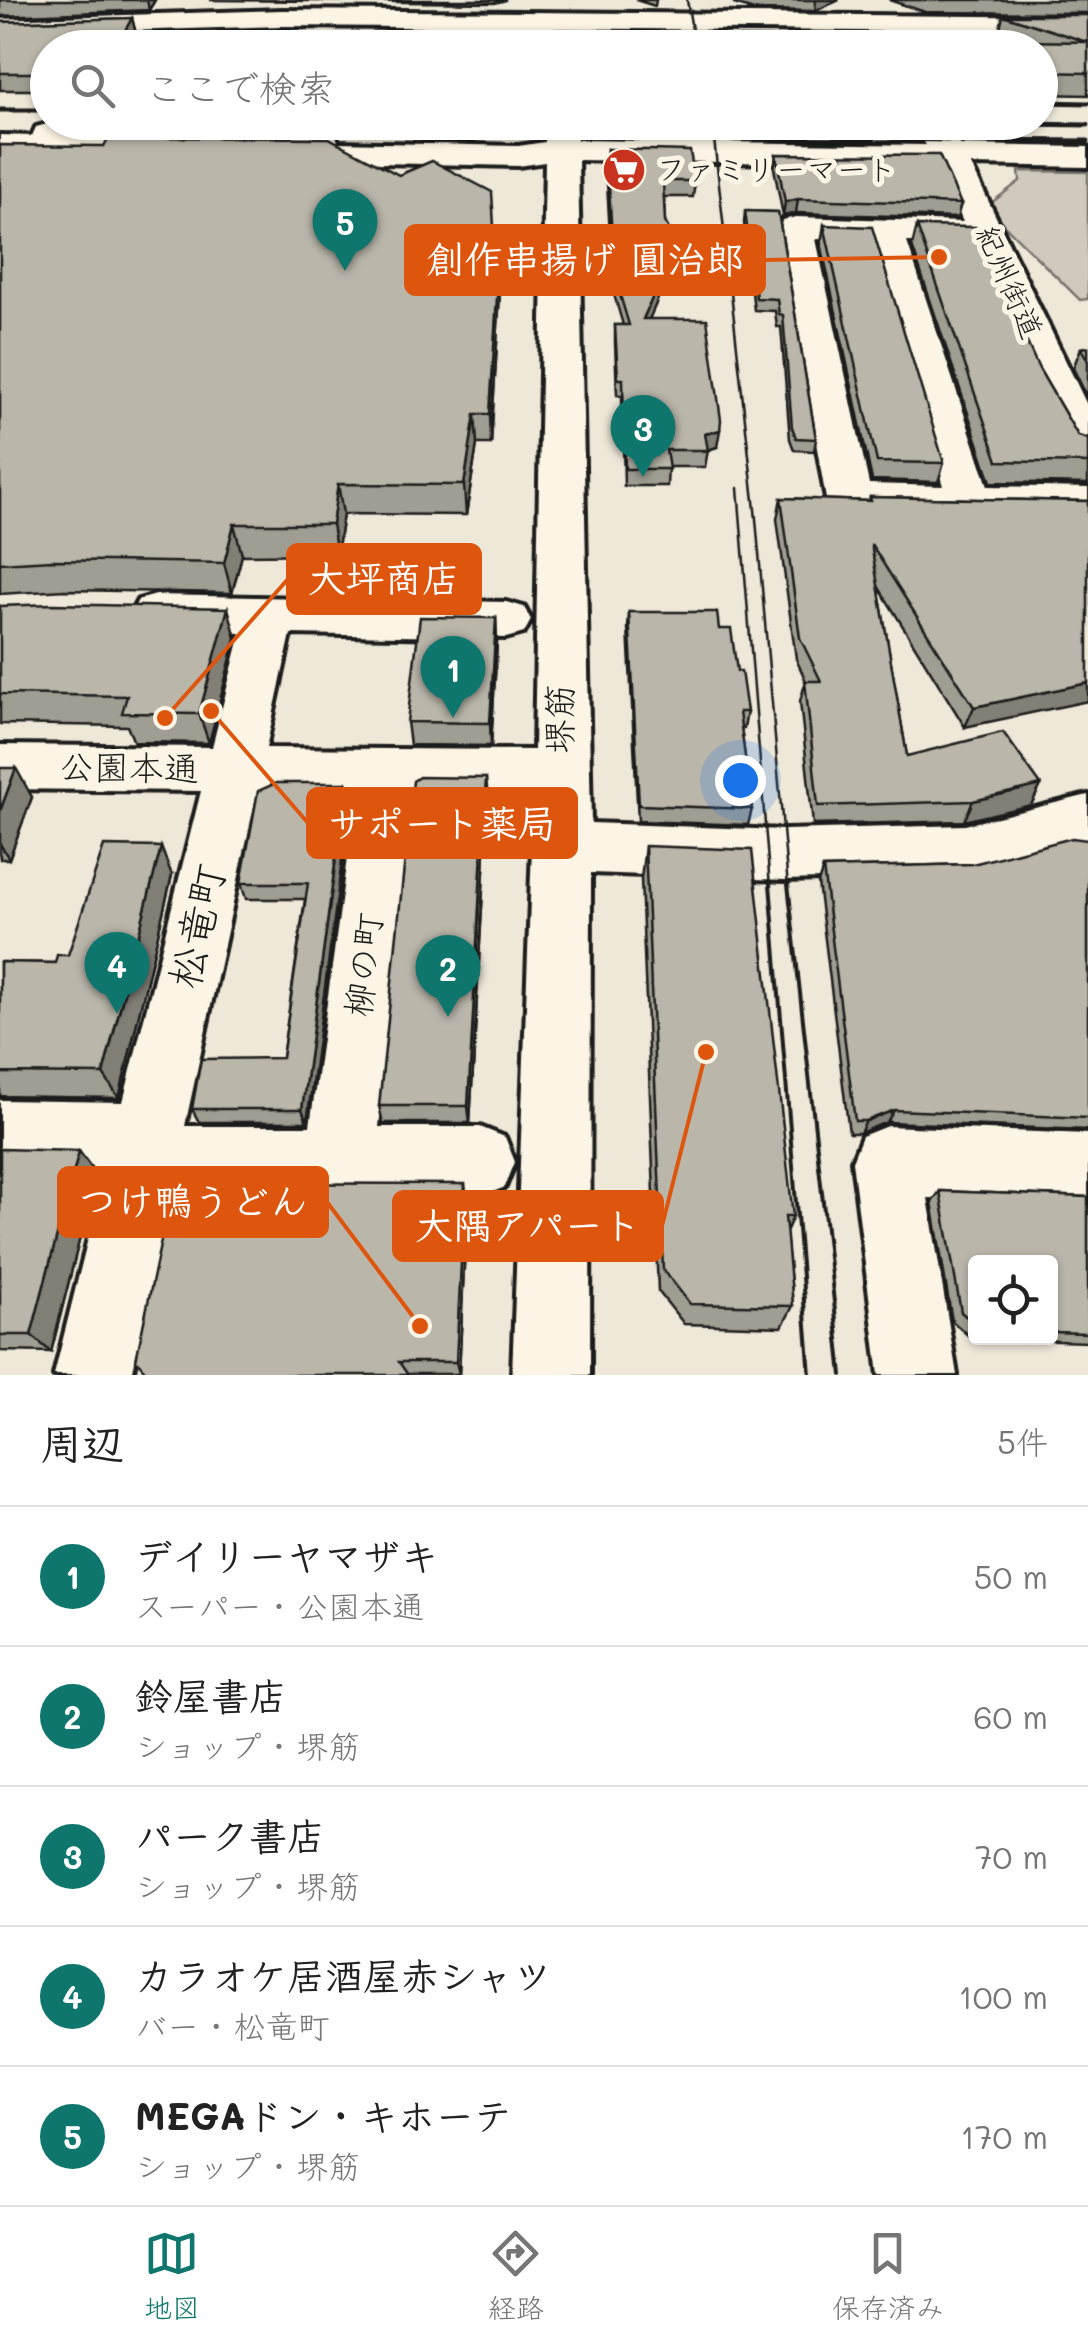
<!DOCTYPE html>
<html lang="ja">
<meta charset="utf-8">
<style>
:root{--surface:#fff;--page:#f2f2f2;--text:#222;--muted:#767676;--line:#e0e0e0;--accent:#0f766e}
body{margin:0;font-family:Mali,"Klee One",sans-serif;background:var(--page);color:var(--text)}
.controls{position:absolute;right:30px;bottom:30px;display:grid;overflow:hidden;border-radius:10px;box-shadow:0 2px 8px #0004}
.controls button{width:90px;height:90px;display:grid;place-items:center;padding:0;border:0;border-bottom:2px solid var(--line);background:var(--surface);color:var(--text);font:50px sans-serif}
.you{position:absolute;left:740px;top:780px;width:35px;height:35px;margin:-25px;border:8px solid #fff;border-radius:50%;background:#1a73e8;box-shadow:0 0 0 15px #1a73e833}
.badge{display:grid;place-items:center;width:65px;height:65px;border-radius:50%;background:var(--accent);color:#fff;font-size:32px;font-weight:700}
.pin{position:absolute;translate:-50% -82px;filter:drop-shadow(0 2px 5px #0008)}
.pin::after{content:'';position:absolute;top:52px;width:35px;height:30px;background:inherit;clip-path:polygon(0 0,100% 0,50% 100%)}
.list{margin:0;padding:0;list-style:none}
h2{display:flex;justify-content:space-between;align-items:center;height:130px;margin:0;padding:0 40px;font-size:42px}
h2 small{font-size:32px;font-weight:400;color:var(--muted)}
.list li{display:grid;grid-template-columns:65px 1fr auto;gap:30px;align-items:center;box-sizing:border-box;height:140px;padding:0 40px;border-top:2px solid var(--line)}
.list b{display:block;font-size:38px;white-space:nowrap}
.list p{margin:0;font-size:32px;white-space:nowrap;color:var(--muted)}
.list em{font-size:32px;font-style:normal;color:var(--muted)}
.icon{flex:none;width:55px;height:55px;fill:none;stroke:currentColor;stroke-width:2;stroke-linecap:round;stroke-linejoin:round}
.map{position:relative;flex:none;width:1088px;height:1375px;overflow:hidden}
.search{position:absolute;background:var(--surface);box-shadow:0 2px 8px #0004;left:30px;right:30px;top:30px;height:110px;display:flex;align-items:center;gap:25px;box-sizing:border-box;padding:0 35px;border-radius:55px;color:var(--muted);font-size:38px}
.sheet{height:830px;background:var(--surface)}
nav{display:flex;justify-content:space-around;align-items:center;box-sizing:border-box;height:140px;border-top:2px solid var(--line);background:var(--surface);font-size:28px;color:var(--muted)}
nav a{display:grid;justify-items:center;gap:5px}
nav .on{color:var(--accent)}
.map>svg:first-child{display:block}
.green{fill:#cfcabd;stroke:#76736c;stroke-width:2.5}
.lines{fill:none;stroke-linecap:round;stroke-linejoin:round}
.minor-casing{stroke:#1c1c1c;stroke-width:8}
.minor{fill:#fcf5e5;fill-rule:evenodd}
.tram-far1{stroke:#1c1c1c;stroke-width:2.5}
.tram{stroke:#1c1c1c;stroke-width:4}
.rail{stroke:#1c1c1c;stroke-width:5}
.wall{fill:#a09d92;stroke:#1c1c1c;stroke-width:2.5;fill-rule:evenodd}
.shaded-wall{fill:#827f77;stroke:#1c1c1c;stroke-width:2.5}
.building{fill:#bab6aa;stroke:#1c1c1c;stroke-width:2.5}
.labels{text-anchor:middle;stroke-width:10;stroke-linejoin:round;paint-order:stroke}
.far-poi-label{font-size:30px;fill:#1c1c1c;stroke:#fcf5e5;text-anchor:start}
.far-street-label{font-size:30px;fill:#1c1c1c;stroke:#fcf5e5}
.street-label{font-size:35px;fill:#1c1c1c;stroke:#fcf5e5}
.near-street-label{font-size:42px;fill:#1c1c1c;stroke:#fcf5e5}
.leader{fill:none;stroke:#de560d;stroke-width:4}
.callout-dot{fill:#de560d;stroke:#fcf5e5;stroke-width:4}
.callout{fill:#de560d;stroke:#de560d;stroke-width:4}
.callout-label{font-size:38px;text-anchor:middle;font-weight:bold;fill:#fff}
</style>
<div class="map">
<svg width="1088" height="1375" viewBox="0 0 1088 1375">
<rect width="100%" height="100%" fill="#eee8d9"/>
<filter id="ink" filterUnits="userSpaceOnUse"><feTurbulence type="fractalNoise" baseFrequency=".01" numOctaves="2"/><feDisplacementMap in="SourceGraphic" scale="20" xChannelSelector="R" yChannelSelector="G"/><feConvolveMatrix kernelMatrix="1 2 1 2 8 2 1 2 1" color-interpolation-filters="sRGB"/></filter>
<g filter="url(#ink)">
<polygon class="green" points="1019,171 1088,172 1088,299 1080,300 1004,225 991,203 1020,181"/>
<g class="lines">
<g class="minor-casing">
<g id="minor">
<polygon points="282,10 1088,17 1088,33 282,26 0,35 0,19"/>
<path d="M545 122H577V140L926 145 915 129 920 122H942L960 145 1088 147V167L971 165 1088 407V459L1073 455 1035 388 972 243 907 242 988 486 1088 488V518L849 514 833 510 826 499 778 228 783 220 796 217 963 222 938 165 578 160 591 823 785 830 965 825 1088 795V843L965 875 785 880 591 873 590 1375H512L534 795 413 794 379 1127H480L505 1137 515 1162 505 1187 480 1197 170 1196 132 1375H54L105 1170 0 1168V1100L123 1102 201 791 0 789V745L212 747 241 633 156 631 138 626 131 613 138 600 156 595 506 602 524 607 531 620 524 633 506 638 291 634 266 748 534 750 545 162 518 166 286 161 274 158 272 148 98 145 94 154 83 157 0 155V135L32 136 36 127 47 124 324 129 335 132 338 142 518 146 545 142ZM816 239 871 241 943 486 869 484ZM257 792 356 793 310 1126H185Z"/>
<polygon points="887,1126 1088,1134 1088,1204 928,1198 957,1375 879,1375 852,1161 862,1136"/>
</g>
</g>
<use href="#minor" class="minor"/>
<g class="tram-far1">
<polyline points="687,0 695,48"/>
<polyline points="714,139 756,519 788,887"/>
<polyline points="738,488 770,887"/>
</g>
<g class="tram">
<polyline points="770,884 810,1375"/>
<polyline points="788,884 842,1375"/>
</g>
<g class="rail">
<polyline points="1040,102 1088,103"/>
<polyline points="0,110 48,110"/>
<polyline points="309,122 745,138 1088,141"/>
<polyline points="905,122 1088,125"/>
</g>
</g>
<g class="wall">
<polygon points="0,0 155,0 149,10 0,16"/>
<polygon points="210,0 506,0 495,3"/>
<polygon points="636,0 656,0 655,6"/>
<polygon points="733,0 839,0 815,11 754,10 734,4"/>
<polygon points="889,0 1088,0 1088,13 925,12"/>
<polygon points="1003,15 1088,15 1088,95 1040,94 1040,48 729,42 1012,41 998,36"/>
<polygon points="132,18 136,34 129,48 48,48 48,90 0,90 0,22"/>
<polygon points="870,122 923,122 919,141 875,141"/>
<polygon points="946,122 983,122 980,135 957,135"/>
<polygon points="0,145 494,226 501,230 502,259 491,444 477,444 466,515 343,514 337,554 242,555 232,593 65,590 0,594"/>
<polygon points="607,149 695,181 693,197 664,197 665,222 676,243 675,259 649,319 717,447 708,450 705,467 668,467 667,486 624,486 622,396 617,395 615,342 615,325 623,325 613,291 606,164"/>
<polygon points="776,154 961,204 957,218 796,213 783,216 774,168"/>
<polygon points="745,211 778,212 816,439 814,451 794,450 790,439 781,327 777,327 775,311 754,310 744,223"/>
<polygon points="824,225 944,463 938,482 872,480 821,243"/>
<polygon points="917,226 1039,369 1078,436 1088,439 1088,484 991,482 912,246"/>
<polygon points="1088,347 1088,399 1073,368 1081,348"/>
<polygon points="870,497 1088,501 965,727 878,586 907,756 1041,785 1031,805 964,821 813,825 800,701 806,681 796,659 777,519 781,498 869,501"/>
<polygon points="0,606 236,638 209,743 134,742 127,726 0,724"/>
<polygon points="629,612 719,629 737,671 747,712 744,728 741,728 752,809 748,825 638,821 628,628"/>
<polygon points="496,618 497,642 491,746 410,745 407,722"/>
<polygon points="0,768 32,797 9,859 0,859"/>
<polygon points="346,783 350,800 307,1122 199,1122 192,1109 282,1058 305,899 246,899 241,883"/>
<polygon points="488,798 470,1123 383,1123 379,1106"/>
<polygon points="1088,840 1088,1130 887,1122 860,1133 849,1133 818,883 823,868 973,864"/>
<polygon points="645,846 793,1216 786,1232 793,1306 782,1327 684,1324 658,1291 641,879"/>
<polygon points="172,875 119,1098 0,1096 0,962 55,963 68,955"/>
<polygon points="0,1149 96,1174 51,1352 0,1351"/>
<polygon points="173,1183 467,1201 459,1374 407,1374"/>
<path d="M940 1191 1088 1197V1342L1028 1340 1025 1343 971 1338 952 1321 932 1202ZM976 1262H1050V1338H976Z"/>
</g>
<g class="shaded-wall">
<polygon points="147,0 155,0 149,10"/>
<polygon points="816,0 839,0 815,11"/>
<polygon points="132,18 136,34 129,48 115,48"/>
<polygon points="798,199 796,213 783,216 785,202"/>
<polygon points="501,230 502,259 491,444 490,414"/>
<polygon points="676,243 675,259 642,336 643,319"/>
<polygon points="475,414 477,444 466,515 464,485"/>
<polygon points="720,430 717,447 703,451 705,434"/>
<polygon points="338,484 343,514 337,554 332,524"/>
<polygon points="234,524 242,555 232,593 224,563"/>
<polygon points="228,608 236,638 209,743 199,714"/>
<polygon points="496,618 497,642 491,746 490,723"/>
<polygon points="1088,683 1088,701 965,727 974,707"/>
<polygon points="16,768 32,797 9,859 0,844 0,811"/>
<polygon points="486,778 488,798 470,1123 468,1106"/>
<polygon points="346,783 350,800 307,1122 302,1109"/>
<polygon points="1041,785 1031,805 964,821 973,801"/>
<polygon points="161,847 172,875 119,1098 103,1074"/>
<polygon points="894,1110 887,1122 860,1133 866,1121"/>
<polygon points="79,1151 96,1174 51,1352 31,1335"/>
<polygon points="465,1184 467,1201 459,1374 456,1362"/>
</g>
<g class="building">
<polygon points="1003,15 1088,15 1088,73 1040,72 1040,48 636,48 655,40 729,42 737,37 1087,42"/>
<polygon points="132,18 115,48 48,48 48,73 0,73 0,22"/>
<polygon points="109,137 329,138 399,175 432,161 492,192 494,226 501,230 490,414 475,414 464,485 338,484 332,524 234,524 224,563 52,560 0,563 0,145 104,146"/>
<polygon points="607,149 690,151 695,181 663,181 665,222 676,243 643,319 707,319 721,420 720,430 705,434 708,450 666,450 669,469 625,469 623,379 618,379 615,325 629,325 614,275"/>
<polygon points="776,154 939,155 961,204 798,199 785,202"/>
<polygon points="745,211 778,212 816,439 796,438 792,427 783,315 779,314 777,299 756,298"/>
<polygon points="824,225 872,227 944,463 877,462"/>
<polygon points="917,226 975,227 1039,369 1078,436 1088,439 1088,463 998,461"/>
<polygon points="1088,347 1088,361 1081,348"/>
<polygon points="870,497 1088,501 1088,683 974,707 871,544 907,756 1003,732 1041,785 973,801 818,806 805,681 821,681 800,638 781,498 871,501"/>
<polygon points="52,604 228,608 199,714 122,713 127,696 0,694 0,606"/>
<polygon points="629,612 717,612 719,629 731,629 737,671 741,671 747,712 739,712 752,809 639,805"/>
<polygon points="420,617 496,618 490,723 407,722"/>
<polygon points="0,768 16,768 0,811"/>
<polygon points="419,777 486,778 468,1106 379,1106 413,781"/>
<polygon points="276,783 346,783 302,1109 192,1109 201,1059 282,1058 308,883 241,883 258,791"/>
<polygon points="1072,838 1088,840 1088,1118 894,1110 866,1121 855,1121 823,868 973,864"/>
<polygon points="104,846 161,847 103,1074 0,1073 0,962 55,963 57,955 68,955"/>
<polygon points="645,846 752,850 793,1216 785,1216 793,1306 690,1304 663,1269"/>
<polygon points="0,1149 79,1151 31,1335 0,1335"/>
<polygon points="173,1183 465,1184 456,1362 399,1362 408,1375 149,1375 136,1360"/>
<polygon points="940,1191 1088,1197 1088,1333 1050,1332 1050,1262 976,1262 976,1325 961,1312"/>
</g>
</g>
<defs>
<g id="supermarket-disc" transform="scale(2.25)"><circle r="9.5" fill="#c8321e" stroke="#fcf5e5"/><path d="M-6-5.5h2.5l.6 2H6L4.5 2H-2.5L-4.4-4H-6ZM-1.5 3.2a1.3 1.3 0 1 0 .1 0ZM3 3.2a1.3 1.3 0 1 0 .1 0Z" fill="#fff"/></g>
</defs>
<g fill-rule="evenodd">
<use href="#supermarket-disc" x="624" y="170"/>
</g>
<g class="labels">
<g class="far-poi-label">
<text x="656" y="180">ファミリーマート</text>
</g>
<g class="far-street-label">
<text transform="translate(1009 282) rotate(66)" y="10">紀州街道</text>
</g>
<g class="street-label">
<text transform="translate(560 719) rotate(-90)" y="12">堺筋</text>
<text transform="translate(129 768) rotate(1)" y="12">公園本通</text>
<text transform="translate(364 965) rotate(-83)" y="12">柳の町</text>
</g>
<g class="near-street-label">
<text transform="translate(197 926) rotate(-77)" y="15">松竜町</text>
</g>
</g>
<path class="leader" d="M939 257L764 260M165 718L288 579M211 711L308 823M420 1326L327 1202M706 1052L662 1226"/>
<g class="callout-dot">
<circle cx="939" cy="257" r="10"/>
<circle cx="165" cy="718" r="10"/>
<circle cx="211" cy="711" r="10"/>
<circle cx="420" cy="1326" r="10"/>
<circle cx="706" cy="1052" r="10"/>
</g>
<g class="callout">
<rect x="406" y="226" width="358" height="68" rx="10"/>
<rect x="288" y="545" width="192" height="68" rx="10"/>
<rect x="308" y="789" width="268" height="68" rx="10"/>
<rect x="59" y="1168" width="268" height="68" rx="10"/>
<rect x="394" y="1192" width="268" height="68" rx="10"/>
</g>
<g class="callout-label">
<text x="585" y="273">創作串揚げ 圓治郎</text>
<text x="384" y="592">大坪商店</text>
<text x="442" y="837">サポート薬局</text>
<text x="193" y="1215">つけ鴨うどん</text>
<text x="528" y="1239">大隅アパート</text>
</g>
</svg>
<div class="controls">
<button><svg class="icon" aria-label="locate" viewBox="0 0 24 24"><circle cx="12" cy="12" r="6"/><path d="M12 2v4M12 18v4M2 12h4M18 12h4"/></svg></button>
</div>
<div class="you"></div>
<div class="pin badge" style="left:453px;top:718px">1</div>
<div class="pin badge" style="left:448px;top:1017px">2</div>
<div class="pin badge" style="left:643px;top:477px">3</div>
<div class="pin badge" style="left:117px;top:1014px">4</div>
<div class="pin badge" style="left:345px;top:271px">5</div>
<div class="search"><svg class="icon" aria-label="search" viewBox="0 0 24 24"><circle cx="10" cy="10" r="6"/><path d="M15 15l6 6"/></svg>ここで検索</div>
</div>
<section class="sheet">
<h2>周辺<small>5件</small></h2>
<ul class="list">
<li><span class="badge">1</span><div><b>デイリーヤマザキ</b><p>スーパー · 公園本通</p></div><em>50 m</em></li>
<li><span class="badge">2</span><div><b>鈴屋書店</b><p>ショップ · 堺筋</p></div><em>60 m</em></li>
<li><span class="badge">3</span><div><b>パーク書店</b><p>ショップ · 堺筋</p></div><em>70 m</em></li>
<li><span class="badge">4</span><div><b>カラオケ居酒屋赤シャツ</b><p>バー · 松竜町</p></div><em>100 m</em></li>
<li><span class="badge">5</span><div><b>MEGAドン・キホーテ</b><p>ショップ · 堺筋</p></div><em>170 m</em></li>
</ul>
</section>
<nav>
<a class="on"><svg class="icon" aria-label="map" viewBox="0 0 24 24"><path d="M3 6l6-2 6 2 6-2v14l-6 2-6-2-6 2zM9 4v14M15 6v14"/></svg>地図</a>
<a><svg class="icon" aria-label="directions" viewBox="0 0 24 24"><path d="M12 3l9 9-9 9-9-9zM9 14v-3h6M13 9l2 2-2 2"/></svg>経路</a>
<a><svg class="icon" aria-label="saved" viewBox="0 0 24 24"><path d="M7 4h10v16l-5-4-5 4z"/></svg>保存済み</a>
</nav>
